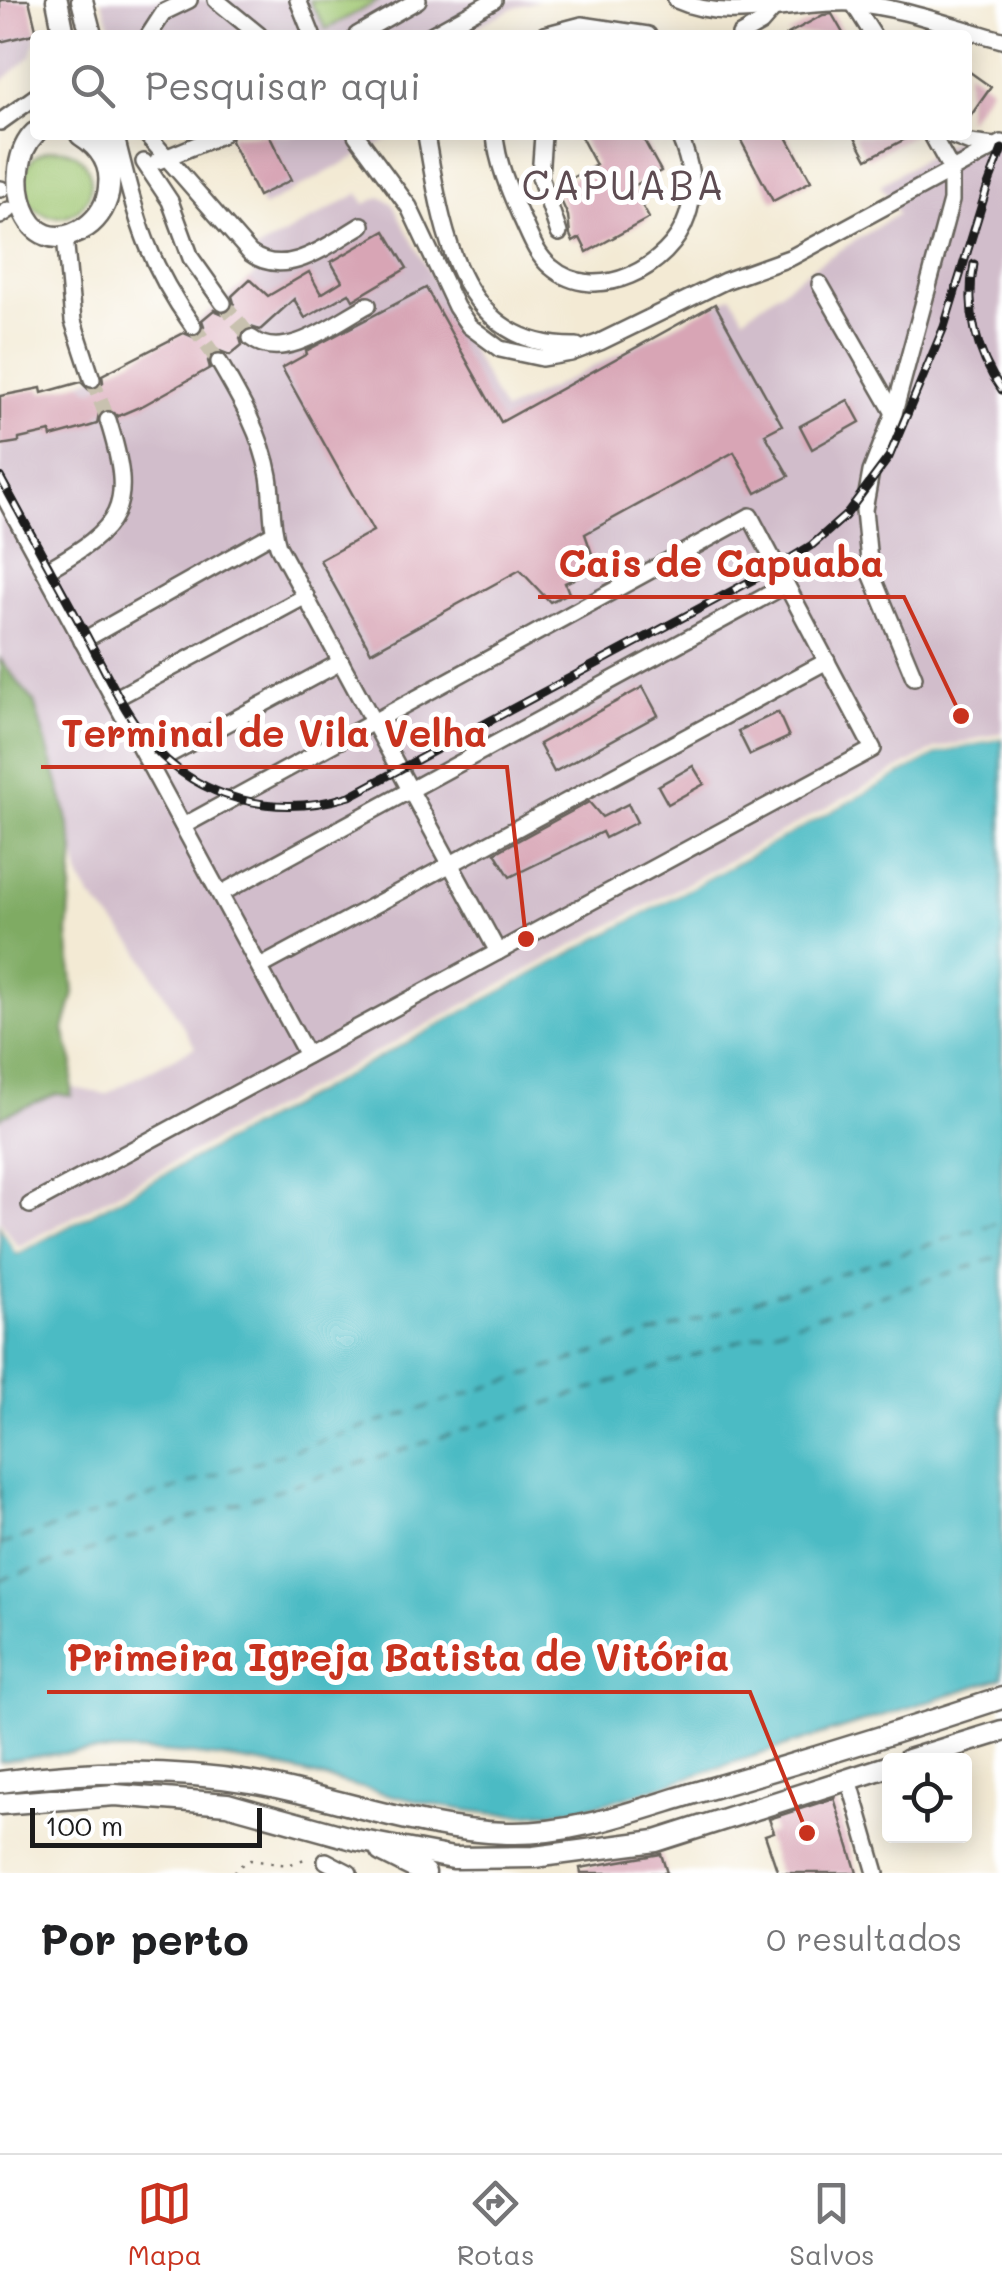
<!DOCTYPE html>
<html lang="pt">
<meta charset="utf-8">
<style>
:root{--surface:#fff;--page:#f6f6f6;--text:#202124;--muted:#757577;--line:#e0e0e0;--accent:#c8321e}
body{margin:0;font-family:Mali,sans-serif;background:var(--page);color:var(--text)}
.controls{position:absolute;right:30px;bottom:30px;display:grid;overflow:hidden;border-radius:10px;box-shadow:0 5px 25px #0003}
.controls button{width:90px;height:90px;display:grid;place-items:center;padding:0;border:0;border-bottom:2px solid var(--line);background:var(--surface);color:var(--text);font:50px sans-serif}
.scale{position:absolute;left:30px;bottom:25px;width:232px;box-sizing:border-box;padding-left:10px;border:5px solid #1c1c1c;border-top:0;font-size:28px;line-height:35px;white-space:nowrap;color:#1c1c1c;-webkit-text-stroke:8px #fff;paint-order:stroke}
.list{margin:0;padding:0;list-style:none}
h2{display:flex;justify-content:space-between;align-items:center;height:130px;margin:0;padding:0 40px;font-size:42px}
h2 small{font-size:32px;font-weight:400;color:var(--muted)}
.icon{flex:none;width:55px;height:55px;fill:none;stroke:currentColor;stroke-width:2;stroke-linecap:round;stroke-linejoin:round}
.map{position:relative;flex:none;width:1002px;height:1873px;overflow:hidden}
.search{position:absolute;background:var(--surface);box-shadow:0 5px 25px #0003;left:30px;right:30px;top:30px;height:110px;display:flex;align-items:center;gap:25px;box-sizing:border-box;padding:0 35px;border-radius:10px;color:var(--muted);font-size:38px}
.sheet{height:280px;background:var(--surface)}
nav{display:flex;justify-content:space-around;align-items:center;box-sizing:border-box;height:140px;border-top:2px solid var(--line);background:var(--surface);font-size:28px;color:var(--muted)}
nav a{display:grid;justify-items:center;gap:5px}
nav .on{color:var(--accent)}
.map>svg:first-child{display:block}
.industrial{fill:#d1bdcb}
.green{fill:#9fc671;stroke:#5e7146;stroke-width:2.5}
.forest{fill:#7fab63;stroke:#4e6440;stroke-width:2.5}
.water{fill:#4cbbc4;stroke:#346c70;stroke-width:2.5}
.pier{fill:#f3ead4}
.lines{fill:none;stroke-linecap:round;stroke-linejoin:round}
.ferry{stroke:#326468;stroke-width:2.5;stroke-dasharray:12 10;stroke-linecap:butt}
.building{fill:#d8a5b5}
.minor-tunnel{stroke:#c8c1af;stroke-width:15;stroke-dasharray:15 8;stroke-linecap:butt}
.minor-casing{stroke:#67645c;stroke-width:20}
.major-casing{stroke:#67645c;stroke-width:25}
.path{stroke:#67645c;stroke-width:2.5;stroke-dasharray:2.5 8;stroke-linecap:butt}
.minor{stroke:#fff;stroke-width:15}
.major{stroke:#fff;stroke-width:20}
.rail-casing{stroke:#1c1c1c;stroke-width:9}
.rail{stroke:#fff;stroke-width:5;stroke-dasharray:15;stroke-linecap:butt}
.labels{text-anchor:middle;stroke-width:10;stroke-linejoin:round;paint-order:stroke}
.quarter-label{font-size:40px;letter-spacing:2.5px;fill:#5e4c52;stroke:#fff}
.leader{fill:none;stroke:#c8321e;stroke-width:4}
.callout-dot{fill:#c8321e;stroke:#fff;stroke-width:4}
.callout-label{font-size:38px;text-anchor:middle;font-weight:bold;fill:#c8321e;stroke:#fff;stroke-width:10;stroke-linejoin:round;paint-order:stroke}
</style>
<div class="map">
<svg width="1002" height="1873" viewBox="0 0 1002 1873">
<rect width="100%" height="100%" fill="#fff"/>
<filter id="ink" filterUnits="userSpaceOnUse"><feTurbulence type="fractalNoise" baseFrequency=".01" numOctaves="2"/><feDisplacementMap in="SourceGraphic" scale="20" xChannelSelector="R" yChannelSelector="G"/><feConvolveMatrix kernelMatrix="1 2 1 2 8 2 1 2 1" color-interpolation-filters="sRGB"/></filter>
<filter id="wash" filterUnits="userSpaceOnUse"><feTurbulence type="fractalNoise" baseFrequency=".0048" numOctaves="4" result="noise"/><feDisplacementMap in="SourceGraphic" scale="40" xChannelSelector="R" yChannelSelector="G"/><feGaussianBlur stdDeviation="2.25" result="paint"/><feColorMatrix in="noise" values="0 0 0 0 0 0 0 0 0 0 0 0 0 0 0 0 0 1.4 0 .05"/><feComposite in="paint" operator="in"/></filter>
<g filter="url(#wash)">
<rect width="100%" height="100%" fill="#f3ead4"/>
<g class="industrial">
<polygon points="0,0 29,0 37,33 31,56 0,83"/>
<polygon points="101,0 540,0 515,7 460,35 114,35"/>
<polygon points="971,129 1002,133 1002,738 938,753 16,1254 0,1225 0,1119 4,1115 57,1094 71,1096 73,1088 106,1094 195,1047 138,949 90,896 80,879 65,807 34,702 0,659 0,396 6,397 41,388 43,393 71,386 129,363 178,337 255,275 242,258 359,193 365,204 380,197 392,203 504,412 732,296 744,317 816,265 898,214 880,185 962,135 967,135"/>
<polygon points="228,135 396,135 263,207"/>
</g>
<g class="green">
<polygon points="309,0 380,0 326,29"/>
<circle cx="57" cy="183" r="34"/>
</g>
<polygon class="forest" points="0,659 34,702 65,807 74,850 68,934 74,993 64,1030 73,1064 71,1096 57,1094 4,1115 0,1119"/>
<path class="water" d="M1002 738V1678C913 1706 824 1734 735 1762 660 1786 580 1819 500 1814 417 1808 338 1778 256 1763 174 1749 82 1746 0 1762V1225L17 1254 938 753Z"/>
<polygon class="pier" points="1002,733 1002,738 938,753 16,1254 0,1225 0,1220 18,1247 935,749"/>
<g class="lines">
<g class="ferry">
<polyline points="0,1545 1002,1221"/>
<polyline points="0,1580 1002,1256"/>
</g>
</g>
<g id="blocks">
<g class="building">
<polygon points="0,0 29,0 37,33 0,42"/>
<polygon points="832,14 844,35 786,35 823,15"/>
<polygon points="967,70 991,87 967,121"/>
<polygon points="232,135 269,135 291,180 258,196 231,141"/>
<polygon points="580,135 641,135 661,171 632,187 649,218 587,252 580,238 573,242 570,235 568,216 555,187 596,165"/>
<polygon points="738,135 786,135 811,181 773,201"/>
<polygon points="854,135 913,135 867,159"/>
<polygon points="385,231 407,268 353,300 349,293 305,318 294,299 260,330 251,327 244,329 240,338 242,345 230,355 220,351 213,353 208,361 210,368 144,405 118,416 106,409 99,413 97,424 84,428 51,437 50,432 19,439 19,442 0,445 0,396 41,388 42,393 81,382 89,390 96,389 103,382 102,375 184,333 193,337 200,335 204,326 202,320 214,310 223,314 230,312 234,303 232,296 250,279 268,296 309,272 321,294 342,281 331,262"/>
<polygon points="426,288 501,422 715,304 782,425 765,434 789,476 756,493 734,452 585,534 597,568 565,583 569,593 550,602 520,570 371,652 320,560 373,531 282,368 307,354 306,351"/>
<polygon points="848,400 860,422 812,449 800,426"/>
<polygon points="643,687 658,715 554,772 539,744"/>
<polygon points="778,712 789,737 750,755 738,731"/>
<polygon points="693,766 704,784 668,804 658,786"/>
<polygon points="589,802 602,817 628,804 637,822 605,838 602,832 510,877 495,853"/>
<polygon points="834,1798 857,1873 778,1873 765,1835 774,1832 769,1819"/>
<polygon points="661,1854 667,1873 581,1873 580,1868"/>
</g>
</g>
</g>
<g filter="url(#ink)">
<use href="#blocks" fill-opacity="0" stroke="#67645c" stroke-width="2.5"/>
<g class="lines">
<g class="minor-tunnel">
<polyline points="223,303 251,338"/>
<polyline points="193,326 219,362"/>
<polyline points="92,379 108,420"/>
</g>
<g class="minor-casing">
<g id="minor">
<polyline points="216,0 259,35"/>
<polyline points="298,0 312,35"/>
<path d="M676 0C731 25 793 0 852 3 902 7 953 27 1002 40"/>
<polyline points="853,3 873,35"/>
<polyline points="149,35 164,12 189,0"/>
<polyline points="357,35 418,0"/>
<polyline points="431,35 494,0"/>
<polyline points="544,35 582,25 648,35"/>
<polyline points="740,35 761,23 775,7"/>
<polyline points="0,122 35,97"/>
<path d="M147 135 250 253C287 280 329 244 362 225"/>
<polyline points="356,135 409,207 456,307 469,326 500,349 542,358 571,353 600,342 725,281 792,257 1002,143"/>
<path d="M426 135C442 226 456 348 577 346"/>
<path d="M495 135C497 162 509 190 520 215 529 233 535 254 551 267 596 306 671 267 687 217 697 189 690 161 679 135"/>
<polyline points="543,135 540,177 559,233"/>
<polyline points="949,135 970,143 994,146"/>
<path d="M116 137C136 216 145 259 193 326"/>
<polyline points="158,161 221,135"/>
<polyline points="144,162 170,201 191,258 223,303"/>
<polyline points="0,189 1,189"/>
<polyline points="0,216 9,210"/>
<polyline points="65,236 73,321 92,379"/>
<polyline points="820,284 894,413"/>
<path d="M251 338C284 364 336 322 368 305"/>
<path d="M219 362C240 398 262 435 269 476 273 500 270 522 278 546L498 952"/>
<polyline points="0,489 307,1055"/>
<path d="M45 571C122 527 136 509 108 420"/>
<polyline points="82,641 274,533"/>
<polyline points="914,677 870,571 864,510 871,472 894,413 951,201 951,169 932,135"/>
<polyline points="114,699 306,596"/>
<polyline points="150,765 341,662"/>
<polyline points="220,894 786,585"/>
<polyline points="260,967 827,661"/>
<polyline points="30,1205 873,749 750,516 183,826"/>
<polyline points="849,1779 876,1873"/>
<polyline points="326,1861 349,1873"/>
</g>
</g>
<g class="major-casing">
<g id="major">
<polyline points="57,0 64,35"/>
<polyline points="82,0 91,35"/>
<path d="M35 133C0 167 22 269 86 227 99 218 108 203 109 187 112 165 100 147 81 135"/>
<polyline points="111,169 112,135"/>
<polyline points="908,1760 1002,1731"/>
<path d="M0 1782C86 1770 169 1768 256 1783 339 1798 422 1831 507 1833 570 1835 632 1812 691 1794 796 1764 899 1732 1002 1698"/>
<polyline points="0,1804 115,1795 227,1804 357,1840 453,1858 534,1857 656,1841 890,1766"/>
<polyline points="381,1851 425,1873"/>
</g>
</g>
<polyline class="path" points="234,1873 236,1868 250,1860 288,1865 310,1857"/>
<use href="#minor" class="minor"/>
<use href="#major" class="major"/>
<g class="rail-casing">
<g id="rail">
<path d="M974 264C965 308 976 354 1002 390"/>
<path d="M0 477C28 529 56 580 84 631 103 666 120 705 145 737 195 800 275 819 350 796L775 568 812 545 845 516 889 457 944 327 987 188 1002 149"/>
</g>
</g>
<use href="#rail" class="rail"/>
</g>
</g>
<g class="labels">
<g class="quarter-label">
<text x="624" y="200">CAPUABA</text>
</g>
</g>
<path class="leader" d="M961 716L904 597H538M526 939L507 767H41M807 1833L750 1692H47"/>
<g class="callout-dot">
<circle cx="961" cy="716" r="10"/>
<circle cx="526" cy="939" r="10"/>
<circle cx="807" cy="1833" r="10"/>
</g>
<g class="callout-label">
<text x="721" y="577">Cais de Capuaba</text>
<text x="274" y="747">Terminal de Vila Velha</text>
<text x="398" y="1671">Primeira Igreja Batista de Vitória</text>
</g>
</svg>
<div class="controls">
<button><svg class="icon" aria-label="locate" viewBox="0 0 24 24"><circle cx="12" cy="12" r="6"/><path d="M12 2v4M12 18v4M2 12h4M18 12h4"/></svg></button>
</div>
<div class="scale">100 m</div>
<div class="search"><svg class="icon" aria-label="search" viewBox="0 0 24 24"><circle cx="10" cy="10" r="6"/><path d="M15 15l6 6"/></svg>Pesquisar aqui</div>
</div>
<section class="sheet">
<h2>Por perto<small>0 resultados</small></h2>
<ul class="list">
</ul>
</section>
<nav>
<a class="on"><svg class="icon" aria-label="map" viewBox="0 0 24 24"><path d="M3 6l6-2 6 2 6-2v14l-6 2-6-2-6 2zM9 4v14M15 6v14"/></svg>Mapa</a>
<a><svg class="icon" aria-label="directions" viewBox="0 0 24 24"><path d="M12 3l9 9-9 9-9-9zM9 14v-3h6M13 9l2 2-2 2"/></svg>Rotas</a>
<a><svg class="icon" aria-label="saved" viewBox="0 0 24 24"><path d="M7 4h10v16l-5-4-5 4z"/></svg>Salvos</a>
</nav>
